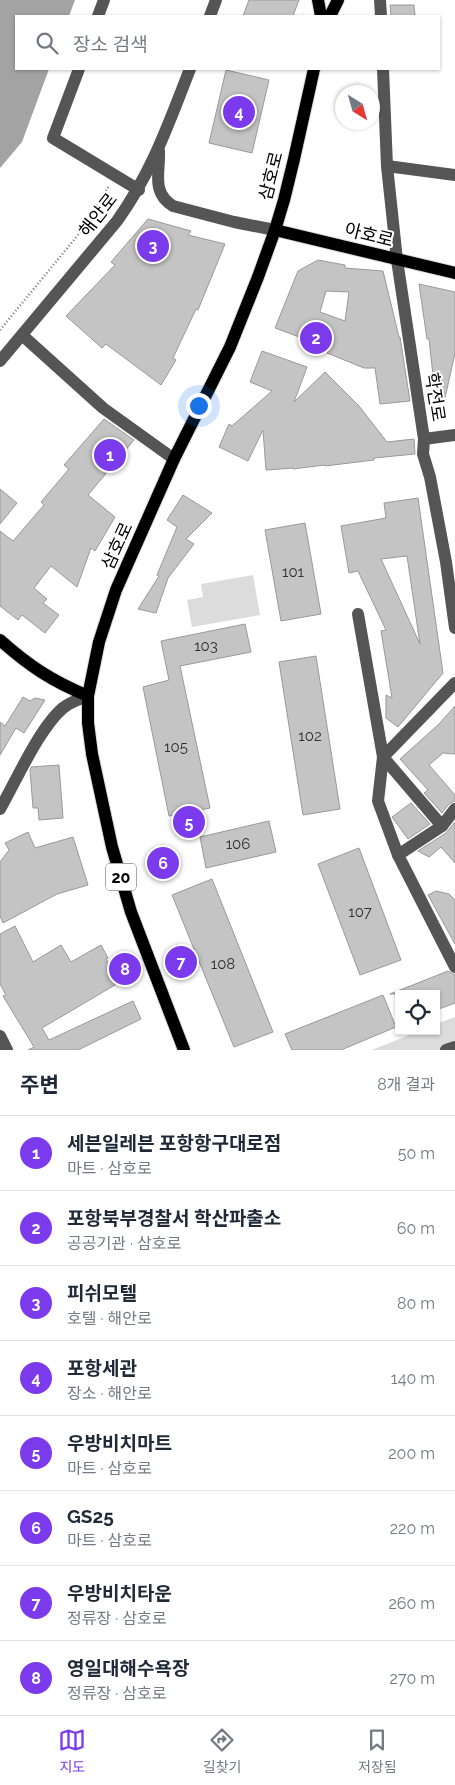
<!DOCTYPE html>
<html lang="ko">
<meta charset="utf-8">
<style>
:root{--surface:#fff;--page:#f2f2f3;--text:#1f2937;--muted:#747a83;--line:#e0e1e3;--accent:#7c3aed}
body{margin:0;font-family:Raleway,"Noto Sans KR",sans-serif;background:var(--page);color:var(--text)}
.controls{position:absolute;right:15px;bottom:15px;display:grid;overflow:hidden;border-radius:0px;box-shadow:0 1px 4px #0004}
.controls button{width:45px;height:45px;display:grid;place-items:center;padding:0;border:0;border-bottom:1px solid var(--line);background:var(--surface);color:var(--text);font:25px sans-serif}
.compass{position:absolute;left:335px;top:85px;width:45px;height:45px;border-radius:50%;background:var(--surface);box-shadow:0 1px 4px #0004;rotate:143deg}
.you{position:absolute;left:198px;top:405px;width:18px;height:18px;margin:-12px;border:4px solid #fff;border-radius:50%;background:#1a73e8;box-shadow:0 0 0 8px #1a73e833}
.badge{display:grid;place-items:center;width:32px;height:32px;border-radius:50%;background:var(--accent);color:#fff;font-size:16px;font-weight:700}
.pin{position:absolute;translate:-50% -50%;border:2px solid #fff;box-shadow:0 1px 5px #0006}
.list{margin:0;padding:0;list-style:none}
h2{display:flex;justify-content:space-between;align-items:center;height:65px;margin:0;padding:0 20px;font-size:21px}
h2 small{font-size:16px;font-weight:400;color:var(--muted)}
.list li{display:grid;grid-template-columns:32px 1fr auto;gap:15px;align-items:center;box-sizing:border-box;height:75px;padding:0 20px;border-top:1px solid var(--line)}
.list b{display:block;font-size:19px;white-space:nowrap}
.list p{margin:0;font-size:16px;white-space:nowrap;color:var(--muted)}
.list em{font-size:16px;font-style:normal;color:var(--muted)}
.icon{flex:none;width:28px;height:28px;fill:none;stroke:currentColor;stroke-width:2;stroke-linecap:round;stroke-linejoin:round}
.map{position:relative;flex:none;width:455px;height:1050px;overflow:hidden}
.search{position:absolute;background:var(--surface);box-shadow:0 1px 4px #0004;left:15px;right:15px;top:15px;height:55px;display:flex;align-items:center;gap:12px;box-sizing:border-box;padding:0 18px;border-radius:0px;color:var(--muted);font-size:19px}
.sheet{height:665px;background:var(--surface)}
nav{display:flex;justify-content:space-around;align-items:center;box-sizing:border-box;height:70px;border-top:1px solid var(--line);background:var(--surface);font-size:14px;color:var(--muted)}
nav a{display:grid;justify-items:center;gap:2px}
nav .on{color:var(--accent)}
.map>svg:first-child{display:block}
.green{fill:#dcdcdc}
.water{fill:#a3a3a3}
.building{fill:#c4c4c4;stroke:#999;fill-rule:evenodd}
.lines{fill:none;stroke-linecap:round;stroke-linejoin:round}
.major-casing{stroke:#dbdbdb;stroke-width:14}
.path{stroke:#777;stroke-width:2.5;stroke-dasharray:1 2.5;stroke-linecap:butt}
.minor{stroke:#555;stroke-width:12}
.major{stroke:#000;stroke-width:12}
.labels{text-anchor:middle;stroke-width:4;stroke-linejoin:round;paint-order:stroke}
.number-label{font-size:15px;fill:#313131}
.shield{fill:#fff;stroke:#4c4c4c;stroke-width:1}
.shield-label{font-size:16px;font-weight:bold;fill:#000}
.street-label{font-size:18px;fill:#000;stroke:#fff}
</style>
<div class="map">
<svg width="455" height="1050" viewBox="0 0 455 1050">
<rect width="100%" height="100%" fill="#fff"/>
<g class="green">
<polygon points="253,575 260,615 192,627 187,600 203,597 201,584"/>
<polygon points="455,1017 455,1044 440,1050 372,1050 419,1031 436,1031 436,1024"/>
</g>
<polygon class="water" points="0,0 75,0 69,16 16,16 16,69 49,69 22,142 0,168"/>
<g class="building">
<polygon points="249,0 299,0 293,16 243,16"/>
<polygon points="390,5 414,5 415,16 391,16"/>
<polygon points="226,70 269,80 252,153 209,143"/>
<polygon points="148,219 191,231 188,235 225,244 198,310 196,309 173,358 176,360 161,385 106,344 102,348 66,316 115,265 111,262"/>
<path d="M318 260 345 265V268L383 271 399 337H400L410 401 380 404 375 368H364L327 353 329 348 275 328 298 271ZM326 291 349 292 345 321 320 312Z"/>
<polygon points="419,284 455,292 455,353 445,398 436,402 429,339 427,339"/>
<polygon points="262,351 307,367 294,402 325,372 359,406 387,442 414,439 415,454 374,458 374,460 325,466 325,465 293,469 293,468 266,470 263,430 248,461 219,447 229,424 232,426 272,391 250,382"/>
<polygon points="104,419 134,440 88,495 115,517 95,551 91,548 77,587 51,566 34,588 47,599 43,603 59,615 45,633 22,615 18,620 0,606 0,531 13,541 44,505 41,502 69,469 64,465"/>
<polygon points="0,489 17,503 0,524"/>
<polygon points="183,495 212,513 186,539 194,544 168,578 156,613 138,609 159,576 157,575 177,527 167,520"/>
<path d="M418 498 443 673 398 727 386 718V695L392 698 381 631 386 630 358 571 349 573 341 526 386 518 384 503ZM407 556 420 644 381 559Z"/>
<polygon points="305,523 321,614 281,621 265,530"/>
<polygon points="245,624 251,652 180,666 210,808 169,816 143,687 169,680 161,641"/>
<polygon points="316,656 340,809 303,815 279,662"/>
<polygon points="23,697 30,701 35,698 45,700 24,733 16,728 0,755 0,722 5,726"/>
<polygon points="455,706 455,754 443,753 429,765 455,795 455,801 449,804 442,813 424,793 428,790 400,759 439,724"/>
<polygon points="59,765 63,818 39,820 38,808 33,808 30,770 31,767"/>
<polygon points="411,803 430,824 408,839 392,817"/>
<polygon points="269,821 276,852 206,868 200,837"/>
<polygon points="455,822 455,863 441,847 429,857 418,851 446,833"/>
<polygon points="28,832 35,848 73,837 88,885 57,894 3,923 0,916 0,862 9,850 5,843"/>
<polygon points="359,848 401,960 360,975 318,864"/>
<polygon points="212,879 273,1032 234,1047 172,895"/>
<polygon points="436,891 449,894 455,900 455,944 428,895"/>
<polygon points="15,926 33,962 61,945 71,962 101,945 108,958 106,959 120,982 42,1028 49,1040 133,1001 141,1019 78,1050 28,1050 34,1047 3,996 6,995 0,984 0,934"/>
<polygon points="448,971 455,975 455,1003 436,1010 436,994 390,994"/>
<polygon points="383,995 396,1027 341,1050 292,1050 285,1034"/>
</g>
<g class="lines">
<g class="major-casing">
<g id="major">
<polyline points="318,0 321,16"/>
<polyline points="330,16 338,0"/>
<polyline points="275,230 455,273"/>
<path d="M0 640C29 666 52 681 88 696"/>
<polyline points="184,1050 131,912 112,847 92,754 88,723 88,696 99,642 116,590 174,459 230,347 258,277 275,230 284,200 294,159 314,69"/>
</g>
</g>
<polyline class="path" points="0,330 78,235 109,186"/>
<g class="minor">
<polyline points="380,0 381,16"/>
<polyline points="98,16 104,0"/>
<polyline points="210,16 216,0"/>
<polyline points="79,69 53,138 139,190"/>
<polyline points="383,69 387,166 397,260 424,439 423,454 430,477 446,562 455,628"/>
<path d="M159 151C160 173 151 192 173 206L234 222 275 230"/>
<polyline points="387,166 455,175"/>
<polyline points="22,335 103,408 174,459"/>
<path d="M0 361 117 221C152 172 168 125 190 69"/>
<polyline points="424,439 455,435"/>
<polyline points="358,614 383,757 378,801 398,855"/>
<path d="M0 809C16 781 40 727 63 708 70 702 80 699 88 696"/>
<polyline points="455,809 442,826 398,855 455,967"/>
<polyline points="442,826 383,757 455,683"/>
<polyline points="0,1036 7,1050"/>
<polyline points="446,1050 455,1047"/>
</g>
<use href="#major" class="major"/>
</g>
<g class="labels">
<g class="number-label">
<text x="293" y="577">101</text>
<text x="206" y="651">103</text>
<text x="310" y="741">102</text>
<text x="176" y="752">105</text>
<text x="238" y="849">106</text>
<text x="360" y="917">107</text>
<text x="223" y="969">108</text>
</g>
<rect class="shield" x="106" y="863.5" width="30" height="27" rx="4"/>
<g class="shield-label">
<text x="121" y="883">20</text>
</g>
<g class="street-label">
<text transform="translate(271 176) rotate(-76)" y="6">삼호로</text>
<text transform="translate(98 215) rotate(-52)" y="6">해안로</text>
<text transform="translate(369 235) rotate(14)" y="6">아호로</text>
<text transform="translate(435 397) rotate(81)" y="6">학전로</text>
<text transform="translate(117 546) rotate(-65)" y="6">삼호로</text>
</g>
</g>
</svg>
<div class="controls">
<button><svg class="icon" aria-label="locate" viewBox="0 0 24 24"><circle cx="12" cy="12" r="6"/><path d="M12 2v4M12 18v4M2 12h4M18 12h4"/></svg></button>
</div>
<svg class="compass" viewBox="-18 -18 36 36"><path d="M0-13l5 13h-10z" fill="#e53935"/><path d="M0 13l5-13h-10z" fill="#747a83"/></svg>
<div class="you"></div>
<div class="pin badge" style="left:110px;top:455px">1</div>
<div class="pin badge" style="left:316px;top:338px">2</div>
<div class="pin badge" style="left:153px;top:246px">3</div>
<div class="pin badge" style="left:239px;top:112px">4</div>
<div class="pin badge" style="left:189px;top:822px">5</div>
<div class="pin badge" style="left:163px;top:863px">6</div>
<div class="pin badge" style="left:181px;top:962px">7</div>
<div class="pin badge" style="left:125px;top:969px">8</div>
<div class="search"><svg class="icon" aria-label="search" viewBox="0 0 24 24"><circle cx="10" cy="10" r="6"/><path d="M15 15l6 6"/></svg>장소 검색</div>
</div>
<section class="sheet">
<h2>주변<small>8개 결과</small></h2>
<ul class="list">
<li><span class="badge">1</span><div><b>세븐일레븐 포항항구대로점</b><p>마트 · 삼호로</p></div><em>50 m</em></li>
<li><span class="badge">2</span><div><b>포항북부경찰서 학산파출소</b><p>공공기관 · 삼호로</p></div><em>60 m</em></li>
<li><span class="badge">3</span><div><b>피쉬모텔</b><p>호텔 · 해안로</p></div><em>80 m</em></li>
<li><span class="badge">4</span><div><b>포항세관</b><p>장소 · 해안로</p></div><em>140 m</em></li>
<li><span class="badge">5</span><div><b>우방비치마트</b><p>마트 · 삼호로</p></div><em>200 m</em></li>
<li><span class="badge">6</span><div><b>GS25</b><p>마트 · 삼호로</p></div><em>220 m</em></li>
<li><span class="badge">7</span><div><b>우방비치타운</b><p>정류장 · 삼호로</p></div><em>260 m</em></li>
<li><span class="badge">8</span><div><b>영일대해수욕장</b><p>정류장 · 삼호로</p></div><em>270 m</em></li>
</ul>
</section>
<nav>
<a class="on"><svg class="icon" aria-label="map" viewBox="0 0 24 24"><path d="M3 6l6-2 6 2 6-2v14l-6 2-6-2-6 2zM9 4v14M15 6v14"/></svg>지도</a>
<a><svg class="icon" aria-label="directions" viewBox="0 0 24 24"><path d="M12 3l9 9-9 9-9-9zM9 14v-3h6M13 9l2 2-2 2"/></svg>길찾기</a>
<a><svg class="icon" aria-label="saved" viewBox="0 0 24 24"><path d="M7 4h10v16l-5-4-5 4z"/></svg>저장됨</a>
</nav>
